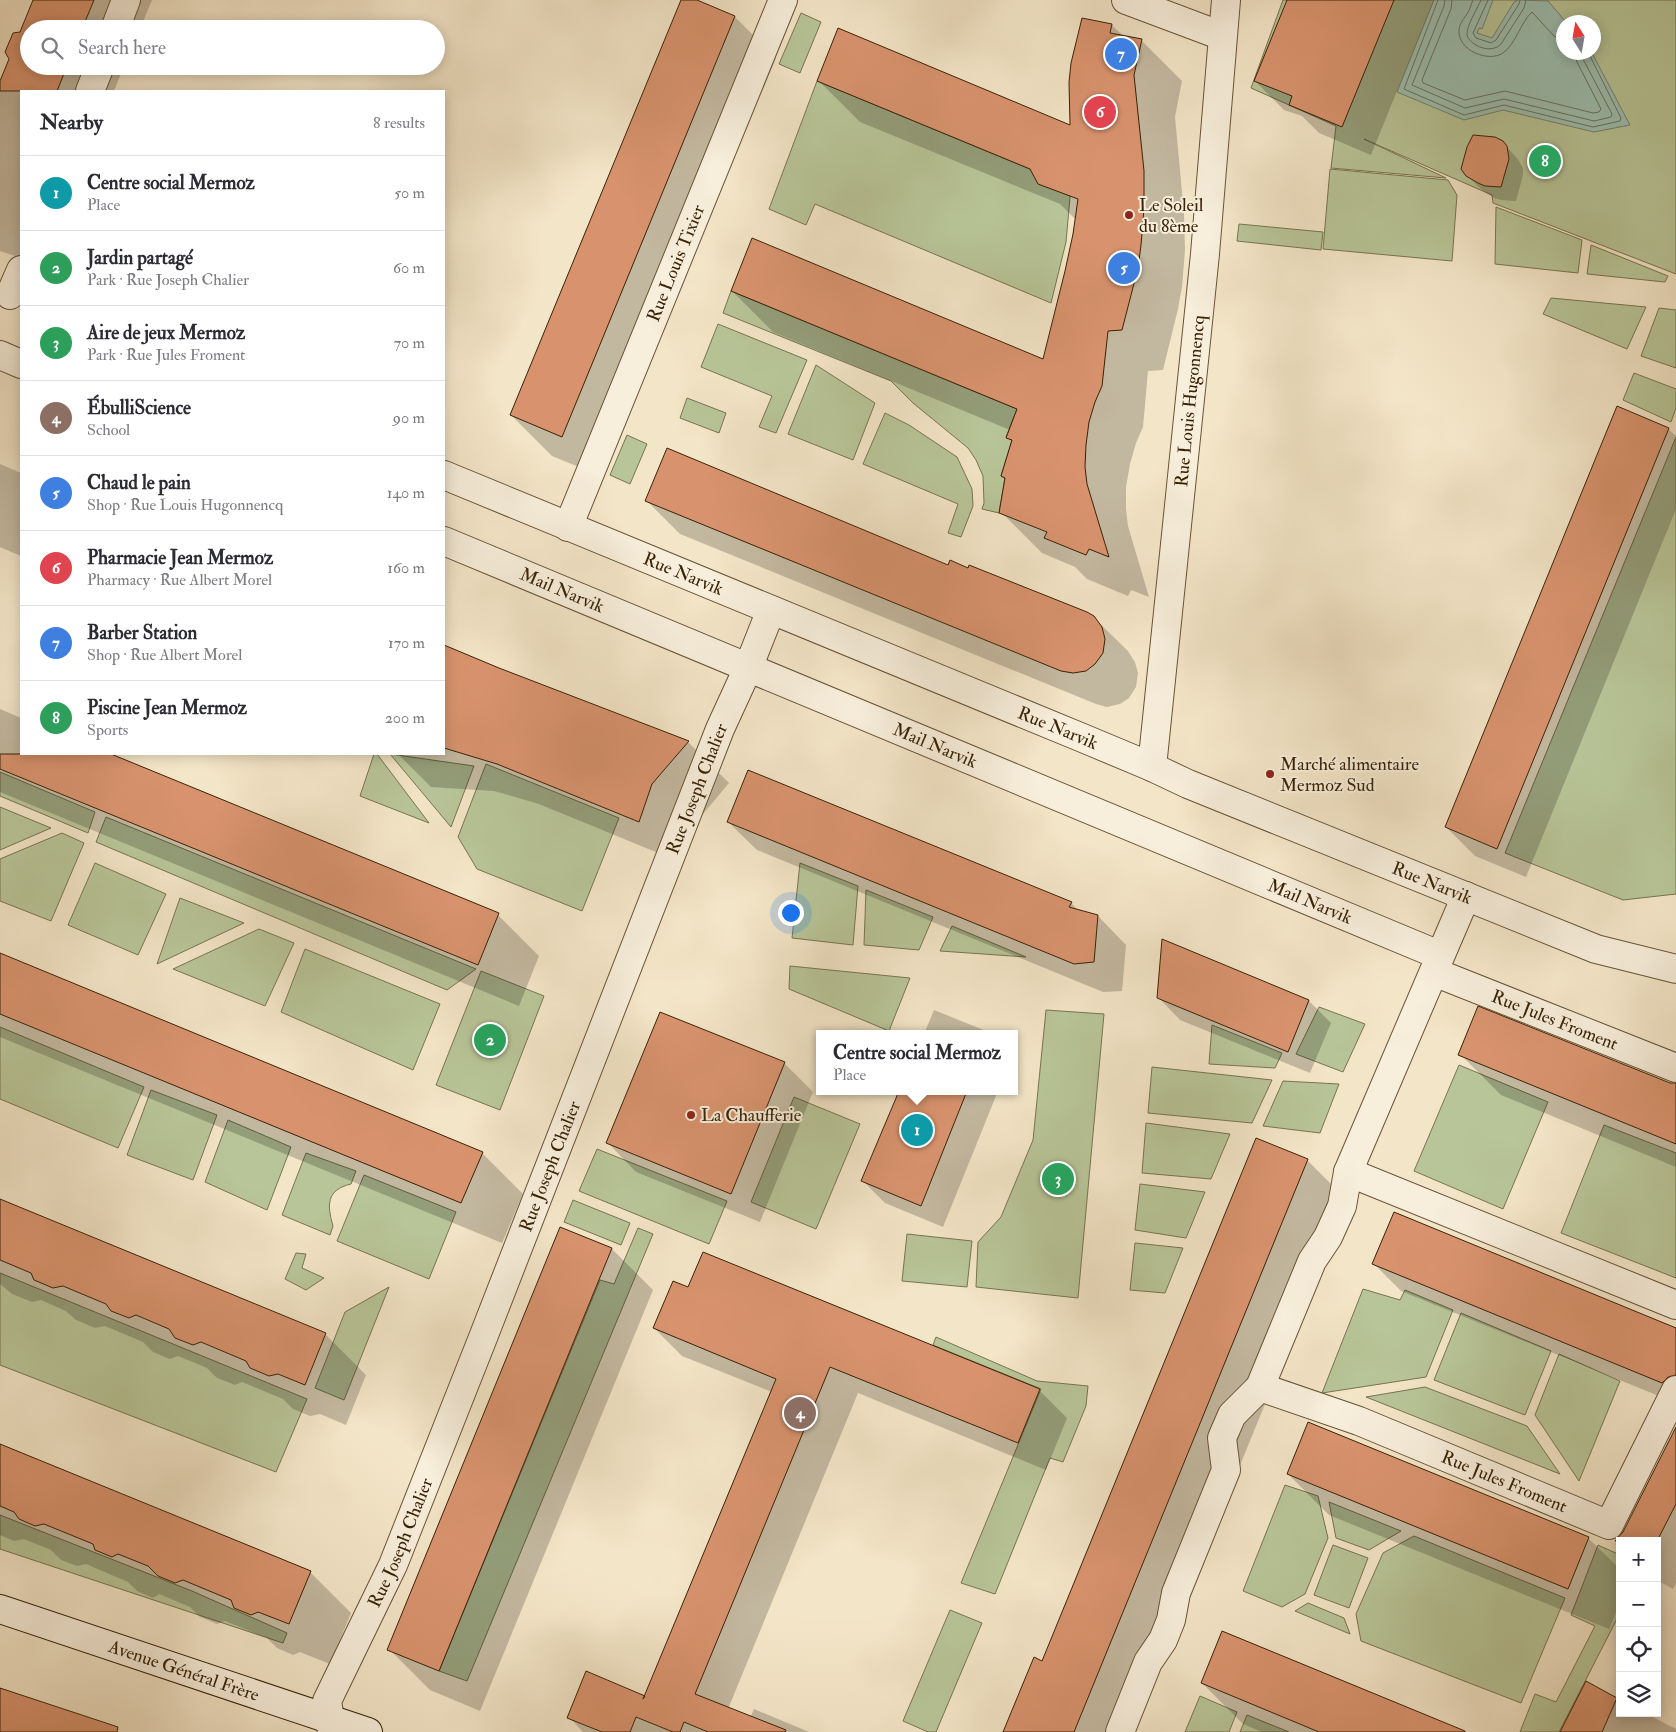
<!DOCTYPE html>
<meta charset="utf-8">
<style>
:root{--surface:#fff;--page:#f7f7f7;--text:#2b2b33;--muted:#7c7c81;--line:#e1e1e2;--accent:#b45309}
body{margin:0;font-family:"IM FELL Double Pica",serif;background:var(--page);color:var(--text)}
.controls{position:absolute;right:15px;bottom:15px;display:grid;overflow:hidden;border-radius:0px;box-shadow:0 2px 12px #0003}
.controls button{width:45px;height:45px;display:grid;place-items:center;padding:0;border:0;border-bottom:1px solid var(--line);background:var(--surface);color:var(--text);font:25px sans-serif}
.compass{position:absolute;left:1556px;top:15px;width:45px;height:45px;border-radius:50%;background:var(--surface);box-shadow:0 2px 12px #0003;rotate:349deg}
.you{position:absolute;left:790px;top:912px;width:18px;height:18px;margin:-12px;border:4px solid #fff;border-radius:50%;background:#1a73e8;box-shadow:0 0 0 8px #1a73e833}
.badge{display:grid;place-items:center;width:32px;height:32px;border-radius:50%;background:var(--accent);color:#fff;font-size:16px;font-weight:700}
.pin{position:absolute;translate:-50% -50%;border:2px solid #fff;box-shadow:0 1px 5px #0006}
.popup{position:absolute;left:816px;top:1030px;width:202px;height:65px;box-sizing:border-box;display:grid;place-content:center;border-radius:0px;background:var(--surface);filter:drop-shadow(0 1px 4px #0005);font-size:16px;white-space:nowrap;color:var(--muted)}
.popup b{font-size:19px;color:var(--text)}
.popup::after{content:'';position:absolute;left:50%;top:100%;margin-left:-10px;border:10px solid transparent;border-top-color:var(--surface)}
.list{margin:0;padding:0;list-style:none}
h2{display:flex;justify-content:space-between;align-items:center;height:65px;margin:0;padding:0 20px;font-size:21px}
h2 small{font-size:16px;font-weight:400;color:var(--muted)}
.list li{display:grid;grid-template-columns:32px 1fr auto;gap:15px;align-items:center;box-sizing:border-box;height:75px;padding:0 20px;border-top:1px solid var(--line)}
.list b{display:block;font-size:19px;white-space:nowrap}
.list p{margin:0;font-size:16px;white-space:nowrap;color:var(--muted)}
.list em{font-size:16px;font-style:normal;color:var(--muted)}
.icon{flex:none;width:28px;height:28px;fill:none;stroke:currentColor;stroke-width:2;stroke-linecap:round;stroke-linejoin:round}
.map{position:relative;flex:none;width:1676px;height:1732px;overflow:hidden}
.search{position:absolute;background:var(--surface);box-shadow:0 2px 12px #0003;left:20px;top:20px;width:425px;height:55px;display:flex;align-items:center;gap:12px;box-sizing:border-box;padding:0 18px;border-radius:28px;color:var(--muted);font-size:19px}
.panel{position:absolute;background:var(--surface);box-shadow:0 2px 12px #0003;left:20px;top:90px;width:425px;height:665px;border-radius:0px}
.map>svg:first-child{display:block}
.green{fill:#b8c598;stroke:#78744f;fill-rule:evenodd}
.water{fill:#9cbfb1;stroke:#74806d}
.shadow{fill:#0003}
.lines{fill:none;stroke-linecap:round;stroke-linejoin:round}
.shore{stroke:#6a705c;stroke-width:1}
.building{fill:#d8936e;stroke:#392206}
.street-casing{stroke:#685336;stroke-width:30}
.secondary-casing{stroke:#392206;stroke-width:30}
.street{stroke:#f7eedb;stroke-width:28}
.secondary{stroke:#f7eedb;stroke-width:28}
.poi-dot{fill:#8f2418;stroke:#f7eedb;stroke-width:2}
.labels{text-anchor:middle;stroke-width:4;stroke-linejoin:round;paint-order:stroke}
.poi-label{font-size:18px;fill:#392206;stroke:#f7eedb;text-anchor:start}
.street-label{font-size:18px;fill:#392206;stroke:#f7eedb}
</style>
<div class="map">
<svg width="1676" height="1732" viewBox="0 0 1676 1732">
<rect width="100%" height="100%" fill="#f3e5c7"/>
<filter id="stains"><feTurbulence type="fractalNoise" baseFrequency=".004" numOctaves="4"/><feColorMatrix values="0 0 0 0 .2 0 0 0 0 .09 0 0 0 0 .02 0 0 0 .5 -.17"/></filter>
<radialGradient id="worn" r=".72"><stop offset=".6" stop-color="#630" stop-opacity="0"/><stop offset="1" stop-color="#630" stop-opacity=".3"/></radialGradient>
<g class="green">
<path d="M1283 0H1676V274L1493 203 1492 195 1364 139 1446 178 1331 168 1336 126 1251 88ZM1564 22H1594V52H1564Z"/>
<polygon points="801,13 821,22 800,73 779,64"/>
<polygon points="817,81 1071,186 1066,242 1051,303 815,204 806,225 769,209"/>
<polygon points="1330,169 1448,180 1457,195 1452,261 1323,249"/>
<polygon points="1496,207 1582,240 1578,273 1495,264"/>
<polygon points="1239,224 1323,232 1321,250 1237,241"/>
<polygon points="1591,245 1668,276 1665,282 1587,274"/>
<polygon points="731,291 1017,409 1006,437 1012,440 1001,476 1005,478 999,513 982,509 984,503 983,476 976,460 968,448 913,403 891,381 723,313"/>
<polygon points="1551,298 1646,307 1627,349 1543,314"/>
<polygon points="1659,308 1676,310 1676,368 1641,356"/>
<polygon points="718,324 807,360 776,433 759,427 772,396 701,367"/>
<polygon points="816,365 875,403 853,460 788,434"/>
<polygon points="1634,373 1676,389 1676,408 1671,422 1623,400"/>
<polygon points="687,398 726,413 719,433 680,418"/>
<polygon points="885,413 909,425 957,457 972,489 973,506 961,537 948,533 958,504 863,464"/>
<polygon points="627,435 647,444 630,484 610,475"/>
<polygon points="1676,437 1676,894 1623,900 1505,853"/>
<polygon points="374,754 377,754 429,823 360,796"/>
<polygon points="390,754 474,766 451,827"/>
<polygon points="486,764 619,818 582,911 477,869 458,837"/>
<polygon points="0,772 95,812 88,833 0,796"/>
<polygon points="0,807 51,828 0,850"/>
<polygon points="106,817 476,969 447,990 96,842"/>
<polygon points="62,833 84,843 51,921 0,901 0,859"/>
<polygon points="95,863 166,894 138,955 68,925"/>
<polygon points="800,863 858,886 853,945 792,938"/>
<polygon points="866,890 933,917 919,950 864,945"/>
<polygon points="180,898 244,923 157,964"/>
<polygon points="952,926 1026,957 940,951"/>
<polygon points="259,929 294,943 265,1006 173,969"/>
<polygon points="305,949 440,1004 413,1070 281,1012"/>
<polygon points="790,966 910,978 889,1031 789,989"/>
<polygon points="481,971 544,996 500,1110 436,1085"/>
<polygon points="1319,1007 1365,1024 1343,1072 1296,1054"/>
<polygon points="1046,1010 1104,1014 1078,1298 976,1287 978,1242 1001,1217 1033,1140"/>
<polygon points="1212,1025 1282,1053 1275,1068 1209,1064"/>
<polygon points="0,1027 144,1087 118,1148 0,1099"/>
<polygon points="1459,1065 1548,1102 1503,1209 1414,1171"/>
<polygon points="1152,1067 1272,1080 1252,1123 1148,1113"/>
<polygon points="1283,1081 1339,1084 1320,1133 1263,1126"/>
<polygon points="151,1090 217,1115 193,1180 127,1155"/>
<polygon points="794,1097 860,1124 816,1229 751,1202"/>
<polygon points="228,1120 291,1147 267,1210 205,1182"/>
<polygon points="1146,1123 1230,1134 1211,1179 1142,1173"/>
<polygon points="1604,1125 1676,1153 1676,1278 1561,1233"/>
<polygon points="597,1149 727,1201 709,1244 579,1191"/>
<path d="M306 1153 356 1171 351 1184C326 1190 327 1205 333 1226L330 1235 282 1215Z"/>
<polygon points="364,1175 456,1212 429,1279 337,1241"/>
<polygon points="1140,1184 1205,1192 1186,1238 1135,1230"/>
<polygon points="573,1200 630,1223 621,1245 564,1222"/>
<polygon points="638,1228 653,1234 467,1681 439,1671 600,1280 614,1284"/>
<polygon points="907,1234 972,1241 967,1287 902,1281"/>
<polygon points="1135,1243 1183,1248 1165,1293 1130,1290"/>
<polygon points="296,1253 306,1254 302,1268 324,1278 306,1290 285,1279"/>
<polygon points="0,1273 307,1399 276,1472 0,1365"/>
<polygon points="389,1287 344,1400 315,1388 345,1312"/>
<polygon points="1363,1289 1400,1300 1405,1290 1453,1310 1426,1377 1322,1393"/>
<polygon points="1461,1313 1551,1351 1525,1415 1434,1380"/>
<polygon points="936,1337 1037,1381 1088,1386 1086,1406 1063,1462 1050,1458 995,1594 961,1583 1041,1389 933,1345"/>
<polygon points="1559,1354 1620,1381 1579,1481 1535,1415"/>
<polygon points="1425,1387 1527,1426 1560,1474 1366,1397"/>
<polygon points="1285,1485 1318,1496 1328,1538 1305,1594 1282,1607 1243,1591"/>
<polygon points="1329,1502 1401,1531 1369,1550 1336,1538"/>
<polygon points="0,1515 192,1591 287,1633 283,1643 0,1549"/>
<polygon points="1414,1536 1565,1598 1521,1703 1361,1641 1356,1614 1383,1553"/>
<polygon points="1333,1545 1368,1558 1349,1608 1314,1595"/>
<polygon points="1598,1545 1620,1555 1620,1613 1559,1732 1520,1732 1535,1694 1556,1702 1595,1626 1571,1615"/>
<polygon points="1308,1603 1344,1618 1350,1634 1295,1611"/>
<polygon points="950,1610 982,1623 936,1732 928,1732 903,1721"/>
<polygon points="1200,1696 1237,1712 1229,1732 1185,1732"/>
<polygon points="1247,1715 1289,1732 1240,1732"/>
</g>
<polygon class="water" points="1434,0 1493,0 1482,29 1479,28 1477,33 1492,38 1514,2 1518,0 1548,1 1566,22 1564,22 1564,52 1592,53 1630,125 1594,132 1503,110 1464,120 1397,92"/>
<g class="shadow">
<polygon points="34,0 152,0 140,29 29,29 29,66 124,66 114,91 21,91 21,258 0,251 0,84"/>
<polygon points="682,0 694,0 735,17 776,58 603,477 552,456 511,415"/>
<polygon points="1289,0 1434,0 1371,155 1319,133 1302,116 1284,110 1255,81"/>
<polygon points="1083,20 1112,25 1124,37 1141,40 1182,81 1175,117 1184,213 1185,250 1182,287 1178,309 1163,370 1148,371 1143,427 1136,443 1130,464 1126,487 1126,509 1128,526 1149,597 1131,590 1128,596 1087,579 1075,567 1042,553 1001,512 1006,480 1002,476 1012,442 1007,437 1010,430 773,332 732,291 1044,360 1067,271 1076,220 1060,204 860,122 819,81 1071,127"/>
<polygon points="1502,142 1517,158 1523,168 1523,175 1516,201 1501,200 1494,198 1482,190 1467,175"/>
<polygon points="1668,429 1676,436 1676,509 1526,877 1475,856 1446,827"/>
<polygon points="0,464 21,473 21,556 0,547"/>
<polygon points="646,500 949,567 1093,617 1128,651 1135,662 1138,673 1136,687 1129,698 1120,704 1107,707 1096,704 680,534"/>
<polygon points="444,647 688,742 729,783 693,826 680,862 539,804 494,791 431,787 398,754 444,754"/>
<polygon points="0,709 21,718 21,754 108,754 498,915 539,956 519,1006 0,792"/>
<polygon points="728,822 1071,903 1079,911 1098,916 1126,945 1122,991 1103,992 757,850"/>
<polygon points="1163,941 1309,1001 1331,1023 1310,1073 1180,1020 1158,997"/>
<polygon points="0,955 482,1153 523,1194 502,1243 0,1037"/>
<polygon points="934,1010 991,1033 991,1034 924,1034"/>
<polygon points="1460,1054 1676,1085 1676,1167 1501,1095"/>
<polygon points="784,1063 813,1092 760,1222 636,1172 608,1143"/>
<polygon points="900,1091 998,1091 943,1227 885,1203 863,1181"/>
<polygon points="1307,1160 1348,1201 1131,1732 1004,1732"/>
<polygon points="0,1201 325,1334 366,1375 346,1425 320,1414 310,1416 293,1409 283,1399 242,1382 235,1385 217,1378 207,1368 178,1356 170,1359 153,1352 143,1342 105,1326 95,1328 76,1320 66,1311 41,1300 32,1302 12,1294 0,1284"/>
<polygon points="561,1228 612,1249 653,1290 480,1711 430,1690 389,1649"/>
<polygon points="1374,1264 1676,1329 1676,1403 1401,1291"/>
<polygon points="689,1288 1039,1390 1067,1418 1046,1470 858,1393 728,1709 750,1718 754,1709 809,1732 583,1732 569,1717 644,1697 772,1392 682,1356 654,1328"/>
<polygon points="1676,1428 1676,1583 1673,1589 1657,1580 1657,1541 1620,1541 1620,1549 1615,1544 1624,1533"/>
<polygon points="0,1445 310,1572 351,1613 330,1664 300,1652 293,1655 277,1648 267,1638 225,1621 217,1624 200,1617 190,1607 159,1594 153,1598 137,1591 128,1582 86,1564 77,1566 61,1560 51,1550 24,1539 14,1541 0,1535"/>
<polygon points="1288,1474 1588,1538 1620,1569 1620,1603 1609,1629 1329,1515"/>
<polygon points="1202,1683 1465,1732 1262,1732 1243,1724"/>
<polygon points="1586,1683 1620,1700 1620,1713 1645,1713 1676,1729 1676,1732 1561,1732"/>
</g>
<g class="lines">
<g class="shore">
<polyline points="1438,0 1404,89 1464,115 1504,105 1593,127 1620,121 1621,118 1588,52"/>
<polyline points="1445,0 1444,6 1412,85 1465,108 1504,99 1594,121 1611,117 1612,114 1583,59 1582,52"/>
<polyline points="1452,0 1451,9 1422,80 1423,83 1465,100 1505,91 1593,113 1599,112 1601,109 1577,62 1574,52"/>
<path d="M1473 0C1471 4 1470 10 1467 14 1463 20 1459 24 1459 31 1458 50 1488 63 1503 53 1516 44 1520 23 1532 12L1554 36 1564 41"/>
<path d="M1481 0C1477 9 1466 27 1467 35 1471 47 1492 54 1501 44L1524 8 1526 0"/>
<polyline points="1488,0 1473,33 1476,38 1491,43 1496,40 1519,4 1520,0"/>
</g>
</g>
<g class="building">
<polygon points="33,0 94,0 82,29 29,29 29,66 67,66 57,91 0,91 0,81 9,59 5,52 13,33 20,32"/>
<polygon points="681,0 697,0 735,16 562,437 510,415"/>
<polygon points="1287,0 1394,0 1342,127 1289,105 1292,96 1254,81"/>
<polygon points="1082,18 1112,24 1110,33 1142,39 1134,75 1144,171 1144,208 1141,245 1138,268 1122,330 1108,331 1102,386 1095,402 1089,422 1086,445 1085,467 1087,484 1109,557 1089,549 1086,555 1044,538 1047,532 999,513 1005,478 1001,476 1012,440 1006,438 1017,409 731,291 752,238 1043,359 1065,271 1073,234 1078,199 1038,184 1030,169 817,81 838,28 1070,125 1069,82 1071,63"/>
<polygon points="1473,135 1495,137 1503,141 1507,146 1509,159 1501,187 1485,186 1478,183 1466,176 1461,169 1467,147"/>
<polygon points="1617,406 1669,428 1497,849 1445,827"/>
<polygon points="667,448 948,565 950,560 968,568 969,565 1087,612 1094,616 1102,627 1105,639 1103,653 1095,664 1086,671 1073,673 1061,671 645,501"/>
<polygon points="444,645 499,668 689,741 652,784 639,822 497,764 444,748"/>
<polygon points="0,754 111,754 499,913 478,965 0,769"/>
<polygon points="748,770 1072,902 1069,907 1098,915 1094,962 1074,964 727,822"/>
<polygon points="1162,939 1309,1000 1288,1052 1157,998"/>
<polygon points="0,953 483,1152 461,1203 0,1014"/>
<polygon points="1478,1006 1670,1083 1676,1083 1676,1144 1458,1055"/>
<polygon points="660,1012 785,1062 731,1194 606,1143"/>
<polygon points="899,1091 967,1091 921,1206 861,1181"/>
<polygon points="1256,1138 1308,1159 1074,1732 1003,1732 1034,1657 1042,1661"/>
<polygon points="0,1199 326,1333 305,1385 278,1374 269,1376 250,1368 246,1361 201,1342 193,1345 175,1338 169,1329 136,1315 129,1318 111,1311 106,1304 63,1286 53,1288 34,1280 31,1273 0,1260"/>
<polygon points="1394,1212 1676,1328 1676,1375 1668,1377 1662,1383 1372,1264"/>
<polygon points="560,1227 612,1248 439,1671 387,1650"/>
<polygon points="703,1252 1040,1389 1018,1443 830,1367 695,1694 786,1730 785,1732 708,1732 684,1722 680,1732 673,1732 636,1717 630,1732 602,1732 567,1718 586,1671 645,1696 643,1699 776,1379 653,1328 673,1281 688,1287"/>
<polygon points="1308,1422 1589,1537 1568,1589 1287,1474"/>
<polygon points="1676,1427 1676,1504 1657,1541 1615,1541 1623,1532"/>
<polygon points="0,1444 311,1571 289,1624 258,1612 251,1615 234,1608 231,1600 183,1580 175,1583 158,1576 148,1566 118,1554 112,1557 95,1550 93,1544 44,1524 35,1526 19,1519 14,1512 0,1506"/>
<polygon points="1222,1631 1465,1731 1465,1732 1319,1732 1201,1683"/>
<polygon points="1586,1681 1617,1698 1602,1732 1560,1732"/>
<polygon points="0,1688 118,1727 117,1732 0,1732"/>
</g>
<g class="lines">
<g class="street-casing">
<g id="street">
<polyline points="1126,0 1222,36"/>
<polyline points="115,29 126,0"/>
<polyline points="90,91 100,66"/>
<polyline points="10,295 21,270"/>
<polyline points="0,355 21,364"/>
<path id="s1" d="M444 475 1085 739 1152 767 1188 784 1596 949 1676 969"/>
<path id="s2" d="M568 527 783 0"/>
<path id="s3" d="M444 541 1427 950"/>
<path id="s4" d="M1152 767 1205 254 1226 0"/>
<path id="s5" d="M1434 972 1676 1068"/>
<polyline points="1348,1172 1676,1305"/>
<path id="s6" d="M1260 1387 1359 1421 1609 1525 1676 1390"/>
<path id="s7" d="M332 1732 327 1701 393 1565 484 1335 720 729 748 668 771 610"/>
<polyline points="1120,1732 1148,1662 1163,1640 1171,1620 1176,1593 1226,1470 1222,1438 1232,1415 1260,1387 1312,1261 1328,1237 1342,1206 1348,1172 1466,896"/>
</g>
</g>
<g class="secondary-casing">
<g id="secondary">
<path id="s8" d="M0 1609 368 1732"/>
</g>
</g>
<use href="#street" class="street"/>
<use href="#secondary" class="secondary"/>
</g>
<g class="poi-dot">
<circle cx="1129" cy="215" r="5"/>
<circle cx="1270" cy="774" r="5"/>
<circle cx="691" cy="1115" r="5"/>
</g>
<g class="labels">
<g class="poi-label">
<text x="1139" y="211">Le Soleil<tspan x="1139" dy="21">du 8ème</tspan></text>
<text x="1280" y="770">Marché alimentaire<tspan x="1280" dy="21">Mermoz Sud</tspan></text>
<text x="701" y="1121">La Chaufferie</text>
</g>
<g class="street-label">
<text dy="6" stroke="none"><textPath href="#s2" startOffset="285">Rue Louis Tixier</textPath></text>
<text dy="6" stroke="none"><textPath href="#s4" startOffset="368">Rue Louis Hugonnencq</textPath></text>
<text dy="6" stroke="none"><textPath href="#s1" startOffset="259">Rue Narvik</textPath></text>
<text dy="6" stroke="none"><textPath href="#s3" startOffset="128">Mail Narvik</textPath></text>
<text dy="6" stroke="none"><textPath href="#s1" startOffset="664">Rue Narvik</textPath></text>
<text dy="6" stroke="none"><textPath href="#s3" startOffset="532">Mail Narvik</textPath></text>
<text dy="6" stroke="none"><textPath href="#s7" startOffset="1016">Rue Joseph Chalier</textPath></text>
<text dy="6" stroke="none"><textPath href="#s1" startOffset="1069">Rue Narvik</textPath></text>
<text dy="6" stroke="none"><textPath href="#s3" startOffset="938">Mail Narvik</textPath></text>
<text dy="6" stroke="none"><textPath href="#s5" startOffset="130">Rue Jules Froment</textPath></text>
<text dy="6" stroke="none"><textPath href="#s7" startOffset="611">Rue Joseph Chalier</textPath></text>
<text dy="6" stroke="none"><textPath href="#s6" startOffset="262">Rue Jules Froment</textPath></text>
<text dy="6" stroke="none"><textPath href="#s7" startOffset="206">Rue Joseph Chalier</textPath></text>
<text dy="6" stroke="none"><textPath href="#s8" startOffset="194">Avenue Général Frère</textPath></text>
</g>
</g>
<rect width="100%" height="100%" filter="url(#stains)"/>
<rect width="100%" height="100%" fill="url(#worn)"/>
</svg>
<div class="controls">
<button>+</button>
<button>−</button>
<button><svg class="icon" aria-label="locate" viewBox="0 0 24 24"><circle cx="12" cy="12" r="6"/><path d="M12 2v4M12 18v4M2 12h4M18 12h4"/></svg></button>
<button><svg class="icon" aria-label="layers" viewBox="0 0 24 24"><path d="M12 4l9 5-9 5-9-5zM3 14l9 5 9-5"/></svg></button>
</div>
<svg class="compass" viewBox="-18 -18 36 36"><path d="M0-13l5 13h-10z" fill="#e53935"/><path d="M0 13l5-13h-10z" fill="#7c7c81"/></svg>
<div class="you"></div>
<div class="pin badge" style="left:917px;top:1130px;background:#0f9aa8">1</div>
<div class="popup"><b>Centre social Mermoz</b>Place</div>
<div class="pin badge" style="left:490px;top:1040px;background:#2e9e5b">2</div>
<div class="pin badge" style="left:1058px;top:1179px;background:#2e9e5b">3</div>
<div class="pin badge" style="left:800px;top:1413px;background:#8d6e63">4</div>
<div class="pin badge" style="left:1124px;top:268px;background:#3f7fe0">5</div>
<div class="pin badge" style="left:1100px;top:112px;background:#e0444e">6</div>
<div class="pin badge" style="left:1121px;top:54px;background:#3f7fe0">7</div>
<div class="pin badge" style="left:1545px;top:161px;background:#2e9e5b">8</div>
<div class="search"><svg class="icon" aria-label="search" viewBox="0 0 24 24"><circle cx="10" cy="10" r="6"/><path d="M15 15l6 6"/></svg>Search here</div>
<section class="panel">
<h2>Nearby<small>8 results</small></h2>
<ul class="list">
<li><span class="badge" style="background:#0f9aa8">1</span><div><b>Centre social Mermoz</b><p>Place</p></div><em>50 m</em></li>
<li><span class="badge" style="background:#2e9e5b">2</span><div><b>Jardin partagé</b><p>Park · Rue Joseph Chalier</p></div><em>60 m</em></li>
<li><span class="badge" style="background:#2e9e5b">3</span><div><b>Aire de jeux Mermoz</b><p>Park · Rue Jules Froment</p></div><em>70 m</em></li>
<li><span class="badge" style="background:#8d6e63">4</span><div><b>ÉbulliScience</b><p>School</p></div><em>90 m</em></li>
<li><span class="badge" style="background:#3f7fe0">5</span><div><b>Chaud le pain</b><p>Shop · Rue Louis Hugonnencq</p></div><em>140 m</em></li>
<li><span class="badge" style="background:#e0444e">6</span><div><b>Pharmacie Jean Mermoz</b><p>Pharmacy · Rue Albert Morel</p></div><em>160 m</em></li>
<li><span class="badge" style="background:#3f7fe0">7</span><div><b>Barber Station</b><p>Shop · Rue Albert Morel</p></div><em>170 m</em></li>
<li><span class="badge" style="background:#2e9e5b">8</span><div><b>Piscine Jean Mermoz</b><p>Sports</p></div><em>200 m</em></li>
</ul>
</section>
</div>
